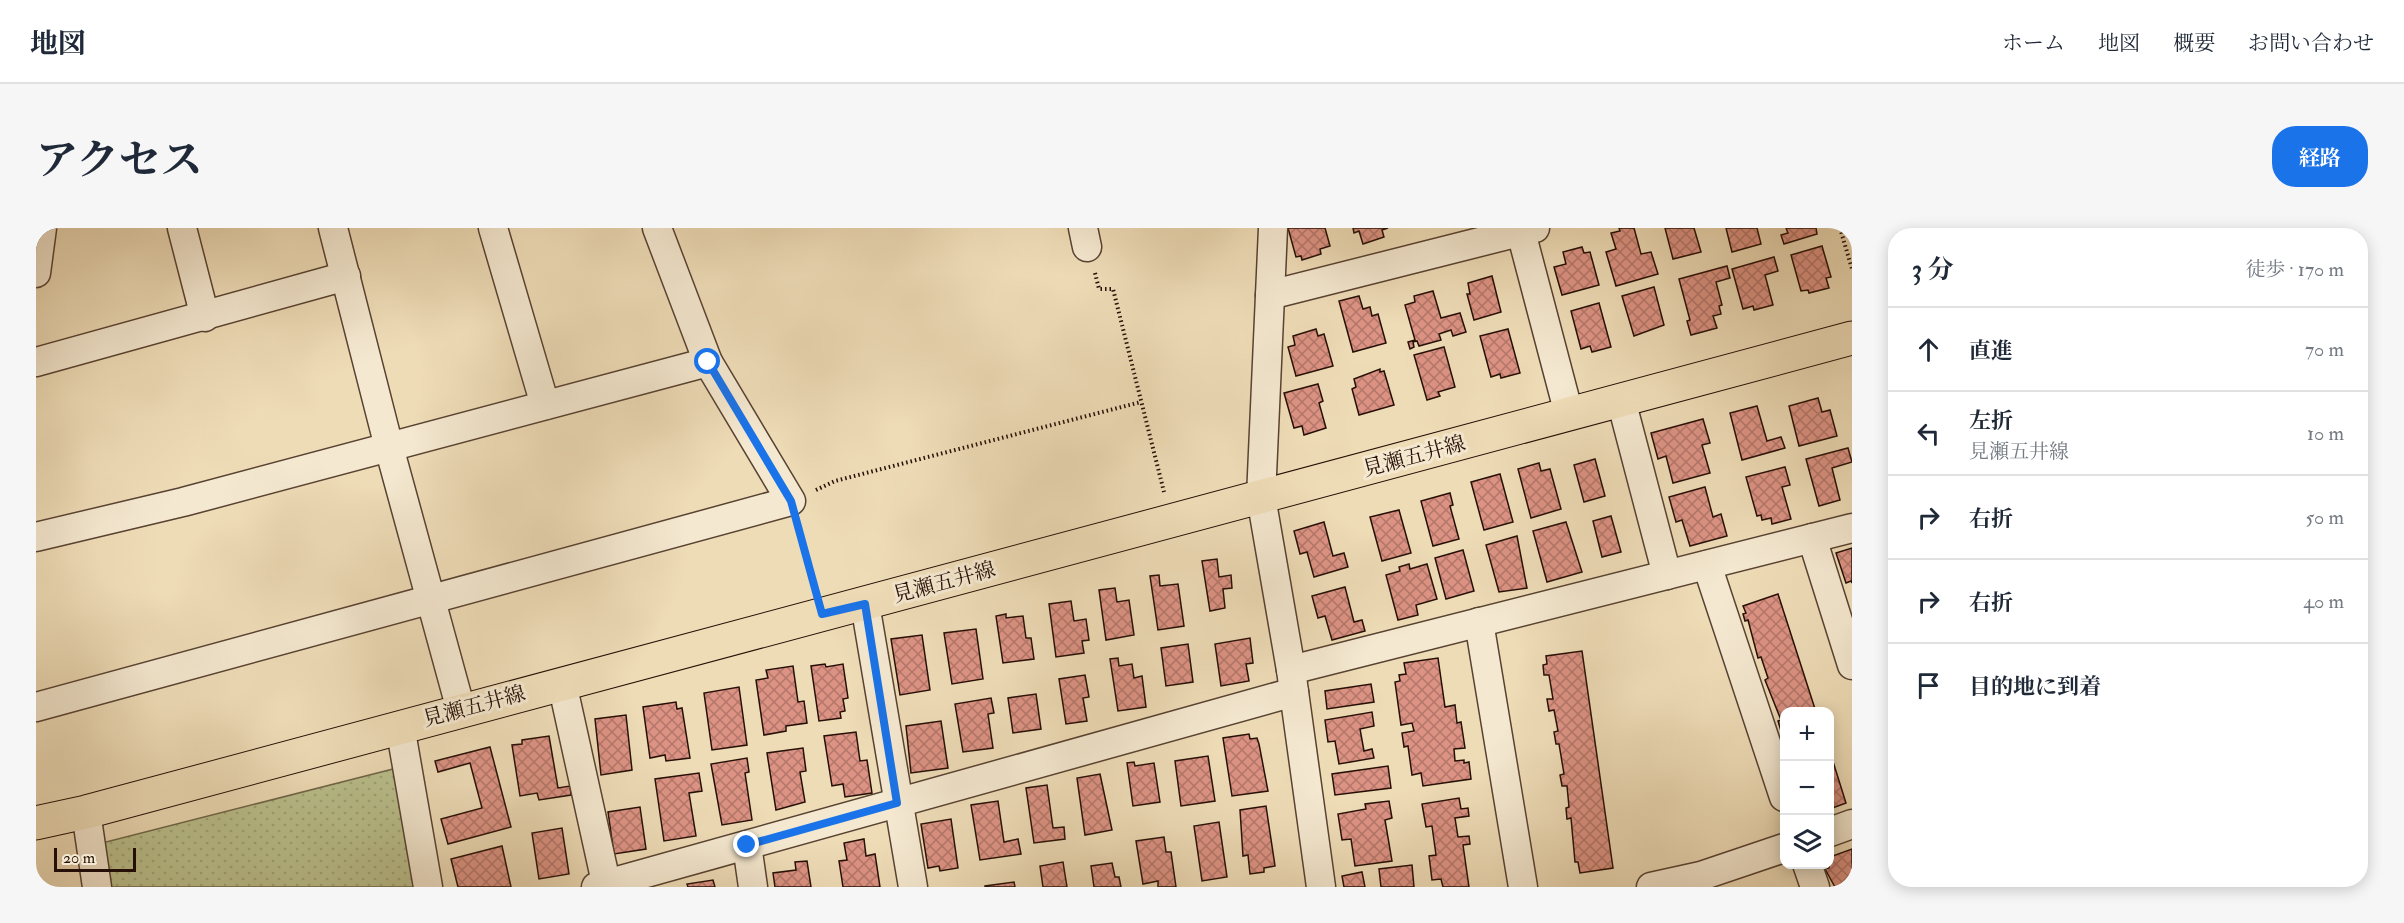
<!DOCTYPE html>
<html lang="ja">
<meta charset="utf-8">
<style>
:root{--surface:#fff;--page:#f6f6f7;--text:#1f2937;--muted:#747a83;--line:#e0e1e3;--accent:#1a73e8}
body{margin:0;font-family:"IM FELL Double Pica","Noto Serif JP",serif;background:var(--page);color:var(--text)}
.controls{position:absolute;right:18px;bottom:18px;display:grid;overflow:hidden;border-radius:12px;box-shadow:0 3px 15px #0003}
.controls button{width:54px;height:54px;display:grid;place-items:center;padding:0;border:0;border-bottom:2px solid var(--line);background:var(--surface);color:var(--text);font:30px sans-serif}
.scale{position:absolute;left:18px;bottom:15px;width:82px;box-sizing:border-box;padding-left:6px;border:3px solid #260f06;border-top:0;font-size:16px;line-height:21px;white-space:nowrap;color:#260f06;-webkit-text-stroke:4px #f4e8d0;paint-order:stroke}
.stop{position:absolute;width:18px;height:18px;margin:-14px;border:4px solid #1a73e8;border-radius:50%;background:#fff}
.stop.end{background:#1a73e8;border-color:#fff;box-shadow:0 2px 6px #0008}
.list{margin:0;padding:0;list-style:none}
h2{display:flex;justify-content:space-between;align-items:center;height:78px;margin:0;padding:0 24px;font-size:26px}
h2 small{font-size:20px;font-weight:400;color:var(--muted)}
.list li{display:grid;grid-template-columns:39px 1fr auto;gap:18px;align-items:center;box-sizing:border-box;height:84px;padding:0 24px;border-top:2px solid var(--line)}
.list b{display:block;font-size:22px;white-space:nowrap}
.list p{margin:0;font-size:20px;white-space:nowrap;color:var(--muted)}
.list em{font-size:20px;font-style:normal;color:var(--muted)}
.icon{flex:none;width:33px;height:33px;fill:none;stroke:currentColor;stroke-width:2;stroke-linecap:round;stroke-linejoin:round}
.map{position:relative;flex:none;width:1816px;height:659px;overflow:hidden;border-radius:24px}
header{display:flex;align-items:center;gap:36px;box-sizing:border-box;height:84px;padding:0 30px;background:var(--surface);border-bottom:2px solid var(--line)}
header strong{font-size:28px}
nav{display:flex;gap:33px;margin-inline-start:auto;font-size:21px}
.intro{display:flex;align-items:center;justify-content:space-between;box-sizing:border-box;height:144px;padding:0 36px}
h1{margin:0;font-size:42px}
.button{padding:15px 27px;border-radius:24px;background:var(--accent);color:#fff;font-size:21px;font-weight:700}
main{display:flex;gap:36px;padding:0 36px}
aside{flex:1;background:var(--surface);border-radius:24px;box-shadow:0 3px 15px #0003}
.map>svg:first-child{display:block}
.park{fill:url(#park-dots);stroke:#70684a;stroke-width:1.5}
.building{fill:url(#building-cross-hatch);stroke:#260f06;stroke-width:1.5}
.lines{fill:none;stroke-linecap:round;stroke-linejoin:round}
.minor-casing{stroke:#584232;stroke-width:31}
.major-casing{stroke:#260f06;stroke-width:35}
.path{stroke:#260f06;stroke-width:4;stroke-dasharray:1.5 3;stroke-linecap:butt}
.minor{stroke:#f4e8d0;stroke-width:28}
.major{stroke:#eedcb7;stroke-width:33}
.route{stroke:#1a73e8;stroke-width:8}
.labels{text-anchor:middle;stroke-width:6;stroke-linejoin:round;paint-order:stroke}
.street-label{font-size:21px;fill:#260f06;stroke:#f4e8d0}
</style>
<header>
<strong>地図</strong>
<nav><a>ホーム</a><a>地図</a><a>概要</a><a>お問い合わせ</a></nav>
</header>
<div class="intro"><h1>アクセス</h1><a class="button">経路</a></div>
<main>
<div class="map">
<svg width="1816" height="659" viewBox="0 0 1816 659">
<defs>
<pattern id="park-dots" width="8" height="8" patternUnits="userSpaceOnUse" patternTransform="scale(1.5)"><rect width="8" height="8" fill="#bac08d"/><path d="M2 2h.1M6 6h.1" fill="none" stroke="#a0a478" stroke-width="1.8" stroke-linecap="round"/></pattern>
<pattern id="building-cross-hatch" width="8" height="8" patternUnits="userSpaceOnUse" patternTransform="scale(1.5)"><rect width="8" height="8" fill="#dd9384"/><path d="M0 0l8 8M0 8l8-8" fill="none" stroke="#b3766a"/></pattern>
</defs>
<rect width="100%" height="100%" fill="#eedcb7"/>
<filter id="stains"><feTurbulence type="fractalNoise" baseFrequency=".00333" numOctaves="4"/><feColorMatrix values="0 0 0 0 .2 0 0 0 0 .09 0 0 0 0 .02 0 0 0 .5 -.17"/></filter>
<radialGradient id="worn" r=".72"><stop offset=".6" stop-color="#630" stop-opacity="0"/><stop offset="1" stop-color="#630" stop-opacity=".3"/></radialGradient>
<polygon class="park" points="361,540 384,659 75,659 66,615"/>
<g class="building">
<polygon points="1252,0 1289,0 1294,18 1284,21 1285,26 1266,32 1265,28 1260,29"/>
<polygon points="1317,0 1352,0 1346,2 1348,9 1327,16 1323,3 1318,5"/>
<polygon points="1583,0 1598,0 1605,26 1615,24 1622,46 1580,58 1570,24 1580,21 1575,5 1584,3"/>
<polygon points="1629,0 1658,0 1665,24 1637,31"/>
<polygon points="1690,0 1721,0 1725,16 1696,24"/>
<polygon points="1750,0 1780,0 1781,6 1748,16 1745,7 1752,5"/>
<polygon points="1786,18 1795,49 1790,50 1793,60 1773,65 1772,62 1765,63 1755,27"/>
<polygon points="1546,19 1548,25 1554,24 1563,57 1526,67 1518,39 1530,36 1527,24"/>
<polygon points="1738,29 1742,43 1729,47 1737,77 1718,82 1717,78 1707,81 1696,41"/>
<polygon points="1691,38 1694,50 1680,54 1686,77 1683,78 1685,86 1677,88 1681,100 1655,107 1651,93 1654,92 1643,51"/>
<polygon points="1456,48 1465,84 1438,92 1431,66 1434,66 1432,55"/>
<polygon points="1618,59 1628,97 1598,108 1586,68"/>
<polygon points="1397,63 1405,90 1424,85 1430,104 1417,108 1415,102 1403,106 1405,112 1383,118 1381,113 1377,114 1378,119 1374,121 1372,114 1379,112 1369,77 1379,74 1378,68"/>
<polygon points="1323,68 1327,81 1334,79 1336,88 1342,86 1350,115 1317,124 1303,73"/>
<polygon points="1563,75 1575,119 1556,124 1554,118 1545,121 1535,83"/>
<polygon points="1280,101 1282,108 1288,106 1297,138 1260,148 1252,119 1259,117 1257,108"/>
<polygon points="1472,101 1484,145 1465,150 1464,146 1455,149 1444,108"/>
<polygon points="1408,119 1419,159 1402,164 1404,168 1391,172 1378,127"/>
<polygon points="1344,141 1344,144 1348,143 1358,177 1323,187 1316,161 1320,159 1318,151"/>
<polygon points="1282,156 1287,173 1283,175 1290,200 1268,207 1266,198 1258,200 1248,165"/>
<polygon points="1782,170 1786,184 1794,182 1801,208 1763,218 1753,178"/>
<polygon points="1721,178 1731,213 1745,209 1749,220 1706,232 1694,185"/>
<polygon points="1667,191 1674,215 1666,217 1674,245 1637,255 1630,228 1622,231 1615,205"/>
<polygon points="1812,220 1816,234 1796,240 1804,272 1783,278 1770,231"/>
<polygon points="1559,231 1569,268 1548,274 1538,237"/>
<polygon points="1503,235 1505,243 1514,241 1525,281 1495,290 1482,241"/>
<polygon points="1749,239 1754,257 1746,259 1755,291 1736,296 1735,290 1726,292 1725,287 1721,288 1710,249"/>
<polygon points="1464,246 1477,294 1448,302 1435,254"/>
<polygon points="1669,259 1677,289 1685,286 1691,308 1654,318 1646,292 1640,294 1633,269"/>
<polygon points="1414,265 1417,277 1414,278 1423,311 1397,318 1385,273"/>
<polygon points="1363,282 1375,325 1346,333 1334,289"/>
<polygon points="1575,288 1585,324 1566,329 1557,293"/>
<polygon points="1288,294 1297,328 1308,325 1312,339 1278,349 1271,324 1264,326 1258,303"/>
<polygon points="1530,294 1546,344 1511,354 1497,303"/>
<polygon points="1481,308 1491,360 1463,364 1450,317"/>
<polygon points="1816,320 1816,355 1815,353 1810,355 1800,325"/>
<polygon points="1427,322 1438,363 1410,371 1399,330"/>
<polygon points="1181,331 1183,349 1195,347 1196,360 1187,361 1189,380 1174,383 1166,333"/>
<polygon points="1373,336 1374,341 1391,336 1401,371 1380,377 1382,387 1362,392 1350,347 1364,343 1363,339"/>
<polygon points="1123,347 1124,358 1142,356 1148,398 1122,402 1114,348"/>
<polygon points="1309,359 1318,394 1326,392 1329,403 1296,412 1289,388 1282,390 1276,368"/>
<polygon points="1079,360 1081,374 1093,372 1098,407 1070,412 1063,362"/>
<polygon points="1742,366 1780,484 1748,484 1748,503 1745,503 1742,493 1745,492 1729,452 1732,450 1725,429 1722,430 1712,392 1709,393 1707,386 1710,385 1707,378"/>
<polygon points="1035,373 1038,393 1050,391 1053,412 1046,413 1048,425 1020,429 1013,376"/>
<polygon points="970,386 970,390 987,388 990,410 995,410 998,431 967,435 960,388"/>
<polygon points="940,401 947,451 916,456 908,405"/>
<polygon points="886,407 894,462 864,467 855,411"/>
<polygon points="1214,410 1217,435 1210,436 1213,453 1185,458 1179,416"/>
<polygon points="1152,416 1157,454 1130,458 1125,420"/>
<polygon points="1546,423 1577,640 1544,645 1542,634 1539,634 1535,590 1531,591 1530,580 1533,579 1531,558 1526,558 1524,547 1528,546 1523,516 1520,516 1518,504 1522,503 1518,482 1513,483 1511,471 1517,471 1513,447 1508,447 1507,437 1511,436 1510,428"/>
<polygon points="1082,430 1083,438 1096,436 1098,450 1106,448 1110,479 1082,483 1074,431"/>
<polygon points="1402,430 1409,479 1419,477 1421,495 1425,494 1429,520 1418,521 1419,533 1428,532 1428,535 1433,534 1435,551 1387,558 1385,545 1376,547 1372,518 1368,519 1366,505 1378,503 1376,495 1365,497 1359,454 1364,453 1363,447 1370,446 1368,435"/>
<polygon points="789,436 790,439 807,436 812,470 807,471 809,483 804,484 805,490 783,493 775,438"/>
<polygon points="757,438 762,474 768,473 771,495 750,498 750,503 728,507 720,452 732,450 730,442"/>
<polygon points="1049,447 1053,469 1047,470 1051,493 1030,496 1023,451"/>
<polygon points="1335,456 1338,474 1291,481 1289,463"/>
<polygon points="703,459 711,517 676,522 668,465"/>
<polygon points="1000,466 1005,501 977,505 972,470"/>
<polygon points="955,470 958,485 952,486 957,520 927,524 919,476"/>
<polygon points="640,474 641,481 646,480 654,530 630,533 629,527 614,530 607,479"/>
<polygon points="1336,484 1338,498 1324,501 1328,523 1336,521 1338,530 1303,536 1299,513 1292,514 1289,492"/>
<polygon points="590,487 596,542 565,547 559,491"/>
<polygon points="905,493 912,540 875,545 870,498"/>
<polygon points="820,504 824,533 831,532 836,565 809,569 807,556 796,558 788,508"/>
<polygon points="1213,506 1214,511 1221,510 1223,516 1232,563 1196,568 1187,510"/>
<polygon points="513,508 522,560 534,558 535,567 503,572 501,565 484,568 476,517 486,516 486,512"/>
<polygon points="454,519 475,599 412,616 405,591 446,580 434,535 402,544 399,533"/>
<polygon points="767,520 770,543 764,544 769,574 740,582 731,525"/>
<polygon points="1794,524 1810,575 1794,581"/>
<polygon points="1172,528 1179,573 1145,578 1139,533"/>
<polygon points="711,530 713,544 709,545 716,592 686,597 675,536"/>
<polygon points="1098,534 1099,538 1118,535 1124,574 1097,578 1091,535"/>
<polygon points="1352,538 1355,560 1299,567 1296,546"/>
<polygon points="663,545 666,563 653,565 660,608 628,613 619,551"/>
<polygon points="1064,546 1076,602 1049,607 1041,550"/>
<polygon points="1011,557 1017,600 1028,599 1029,611 998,615 990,560"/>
<polygon points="1423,570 1425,581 1432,580 1433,588 1419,590 1422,609 1433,608 1434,616 1427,617 1433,659 1407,659 1405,651 1396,652 1393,628 1400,627 1396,598 1390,599 1386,576"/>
<polygon points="962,573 968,614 982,611 985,626 944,632 935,577"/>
<polygon points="1353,573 1356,590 1349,592 1356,633 1319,638 1315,611 1306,612 1302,586 1330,581 1329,576"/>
<polygon points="1230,578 1239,638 1228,640 1228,644 1214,646 1212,627 1207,628 1204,582"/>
<polygon points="604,579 610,621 578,626 572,584"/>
<polygon points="915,591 922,640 904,643 903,638 892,640 885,596"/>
<polygon points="1183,594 1191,649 1166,653 1158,598"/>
<polygon points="526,600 533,646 503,651 496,605"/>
<polygon points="1128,609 1130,624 1135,624 1140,659 1122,659 1122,653 1107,656 1100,613"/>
<polygon points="828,611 830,628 839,626 844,659 807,659 803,633 811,632 808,615"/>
<polygon points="466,618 475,659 422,659 415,631"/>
<polygon points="1816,621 1816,659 1799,659 1789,641 1793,640 1794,629"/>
<polygon points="771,633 775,659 739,659 737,645 760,642 759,634"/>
<polygon points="1027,634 1031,659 1007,659 1004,638"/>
<polygon points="1076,635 1079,649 1083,649 1085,659 1058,659 1055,638"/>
<polygon points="1376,637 1378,659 1345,659 1343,641"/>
<polygon points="1326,644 1329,659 1308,659 1306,648"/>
<polygon points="677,652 679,659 652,659 651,656"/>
<polygon points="978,654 979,659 949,659 949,658"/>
</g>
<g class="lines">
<g class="minor-casing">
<g id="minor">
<polyline points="146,0 169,89"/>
<polyline points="297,0 353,219 425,482"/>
<polyline points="457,0 509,177"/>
<polyline points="1047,0 1051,19"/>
<polyline points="1237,0 1225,269 1255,442 1285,659"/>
<polyline points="1485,4 1533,186"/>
<polyline points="0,45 6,0"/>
<polyline points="1234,67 1499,0"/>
<polyline points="0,134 310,48"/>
<polyline points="1585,172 1631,347"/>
<polyline points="0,309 147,274 672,134"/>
<polyline points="1776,310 1816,437"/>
<polyline points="1671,337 1748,569"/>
<polyline points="829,376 877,659"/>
<polyline points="1443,394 1487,659"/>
<polyline points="1255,442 1816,300"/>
<polyline points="526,455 571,659"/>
<polyline points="0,479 755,273 672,134 621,0"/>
<polyline points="364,498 392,659"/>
<polyline points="50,584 61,659"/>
<polyline points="1794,604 1816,596"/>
<polyline points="711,617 717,659"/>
<polyline points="1771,636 1779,659"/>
<polyline points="560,659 1258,464"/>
<polyline points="1615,659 1665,648 1748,620"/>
</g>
</g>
<g class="major-casing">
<polyline id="major" points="0,595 50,584 1816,110"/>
</g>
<g class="path">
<polyline points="1804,0 1816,41"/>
<polyline points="1059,45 1063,61 1077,61 1128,264"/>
<polyline points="780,262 799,253 1105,174"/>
<polyline points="763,300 779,360"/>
</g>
<use href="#minor" class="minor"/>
<use href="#major" class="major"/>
</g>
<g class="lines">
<polyline class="route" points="672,134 755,273 786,386 829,376 861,575 711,617"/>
</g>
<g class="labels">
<g class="street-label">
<text transform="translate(1378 228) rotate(-15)" y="7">見瀬五井線</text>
<text transform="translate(908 354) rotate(-15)" y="7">見瀬五井線</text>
<text transform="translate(438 478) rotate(-15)" y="7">見瀬五井線</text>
</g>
</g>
<rect width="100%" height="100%" filter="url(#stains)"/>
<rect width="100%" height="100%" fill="url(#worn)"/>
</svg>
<div class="controls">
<button>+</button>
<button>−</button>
<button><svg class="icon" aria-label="layers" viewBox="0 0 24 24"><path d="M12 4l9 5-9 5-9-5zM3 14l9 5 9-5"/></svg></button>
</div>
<div class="scale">20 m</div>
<div class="stop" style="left:672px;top:134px"></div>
<div class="stop end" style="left:711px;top:617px"></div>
</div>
<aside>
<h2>3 分<small>徒歩 · 170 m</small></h2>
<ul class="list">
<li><svg class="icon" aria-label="ahead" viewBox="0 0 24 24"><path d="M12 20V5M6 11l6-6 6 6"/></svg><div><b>直進</b></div><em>70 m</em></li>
<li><svg class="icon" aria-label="left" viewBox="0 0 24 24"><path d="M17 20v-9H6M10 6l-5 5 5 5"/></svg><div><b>左折</b><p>見瀬五井線</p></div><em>10 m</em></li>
<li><svg class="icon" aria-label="right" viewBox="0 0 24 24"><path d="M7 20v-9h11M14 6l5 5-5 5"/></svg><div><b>右折</b></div><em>50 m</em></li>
<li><svg class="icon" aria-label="right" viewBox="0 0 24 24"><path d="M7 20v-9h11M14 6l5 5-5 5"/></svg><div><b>右折</b></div><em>40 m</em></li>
<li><svg class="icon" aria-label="arrive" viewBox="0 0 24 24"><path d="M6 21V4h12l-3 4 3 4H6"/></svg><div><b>目的地に到着</b></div></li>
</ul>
</aside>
</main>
